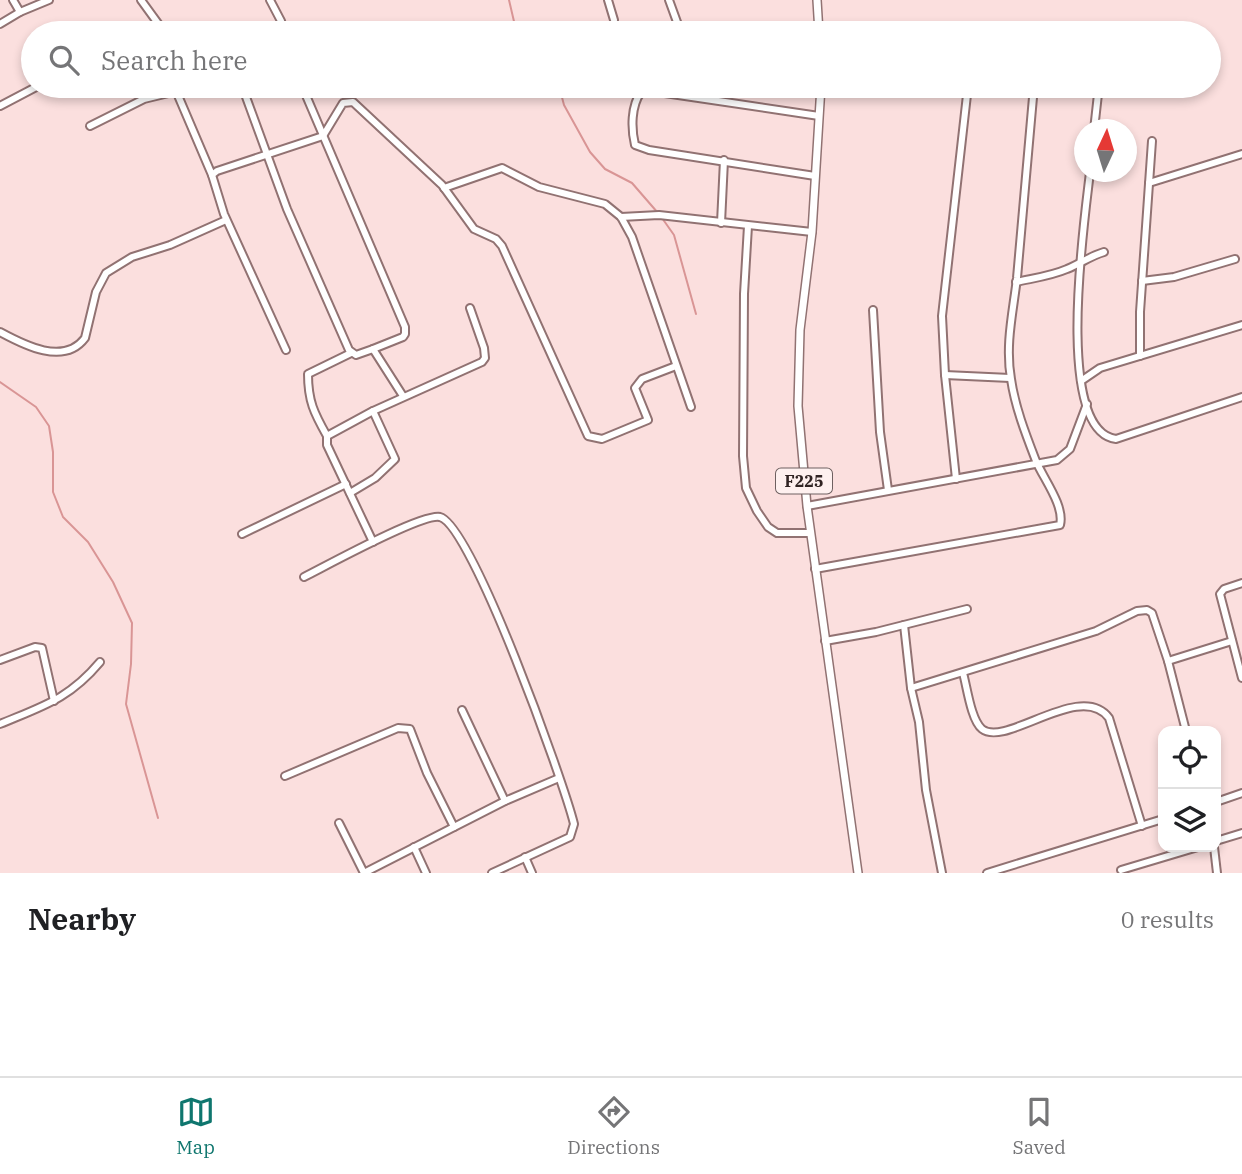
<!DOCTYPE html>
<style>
:root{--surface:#fff;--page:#f6f6f6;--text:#202124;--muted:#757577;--line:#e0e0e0;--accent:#0f766e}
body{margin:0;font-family:"IBM Plex Serif",serif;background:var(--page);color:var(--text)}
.controls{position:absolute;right:21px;bottom:21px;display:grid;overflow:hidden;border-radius:14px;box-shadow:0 4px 10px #0003}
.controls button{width:63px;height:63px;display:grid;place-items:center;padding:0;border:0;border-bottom:2px solid var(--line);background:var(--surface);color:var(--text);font:35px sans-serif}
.compass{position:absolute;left:1074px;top:119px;width:63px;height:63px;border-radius:50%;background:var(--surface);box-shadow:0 4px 10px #0003;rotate:4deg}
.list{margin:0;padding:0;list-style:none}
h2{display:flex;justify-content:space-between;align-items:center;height:91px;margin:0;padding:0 28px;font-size:30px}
h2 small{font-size:23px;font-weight:400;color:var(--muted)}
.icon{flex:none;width:38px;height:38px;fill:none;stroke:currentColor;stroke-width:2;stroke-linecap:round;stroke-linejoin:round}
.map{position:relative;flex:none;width:1242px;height:873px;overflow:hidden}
.search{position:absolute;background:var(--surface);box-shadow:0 4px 10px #0003;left:21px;right:21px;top:21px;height:77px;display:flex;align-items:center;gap:18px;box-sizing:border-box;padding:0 24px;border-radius:38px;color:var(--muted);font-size:26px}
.sheet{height:203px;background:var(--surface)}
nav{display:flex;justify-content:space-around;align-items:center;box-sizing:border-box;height:98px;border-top:2px solid var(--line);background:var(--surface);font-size:19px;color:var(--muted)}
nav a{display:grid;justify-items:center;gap:4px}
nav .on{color:var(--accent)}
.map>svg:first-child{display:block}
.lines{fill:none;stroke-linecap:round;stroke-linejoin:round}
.stream{stroke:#d99595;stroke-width:2}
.minor-casing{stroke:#917272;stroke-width:10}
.major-casing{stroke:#917272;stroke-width:10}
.minor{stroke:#fff;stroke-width:6}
.major{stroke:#fff;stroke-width:7}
.labels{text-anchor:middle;stroke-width:7;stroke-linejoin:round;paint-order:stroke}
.shield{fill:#fef0ef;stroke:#6e6060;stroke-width:2}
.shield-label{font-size:16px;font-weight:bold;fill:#302323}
</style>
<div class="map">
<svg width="1242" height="873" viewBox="0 0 1242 873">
<rect width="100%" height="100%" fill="#fbdfde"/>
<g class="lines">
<g class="stream">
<polyline points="509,0 516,30 519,33"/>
<polyline points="559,86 564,105 590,152 605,169 632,183 658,213"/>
<polyline points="662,218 674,235 696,314"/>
<polyline points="0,382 36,407 49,426 53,452 53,492 63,517 88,542 113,582 132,623 131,664 126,704 158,818"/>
</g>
<g class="minor-casing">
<g id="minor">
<polyline points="13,0 20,12"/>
<polyline points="141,0 165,33"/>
<polyline points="270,0 281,21 284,33"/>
<polyline points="608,0 614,20"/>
<polyline points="669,0 681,33"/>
<polyline points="0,24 20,12 49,0"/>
<polyline points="153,33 163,29"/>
<polyline points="174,86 212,175"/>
<polyline points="242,86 287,209 349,350 356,355 373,349 403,396"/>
<polyline points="302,86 405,327 405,334 403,337 373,349"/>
<polyline points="700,86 704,98"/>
<polyline points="0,106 38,86"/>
<polyline points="90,126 144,99 177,91"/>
<polyline points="1094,130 1098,94 1096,86"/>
<path d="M1090 172C1085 217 1053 431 1116 439L1242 397"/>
<path d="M815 176 649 150 635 145C631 128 631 106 641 92L651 91 819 116"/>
<polyline points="1149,183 1242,154"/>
<polyline points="444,188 502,168 539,187 605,204 621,217 632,237 691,407"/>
<polyline points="621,217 659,215 812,232"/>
<polyline points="721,223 724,160"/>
<polyline points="748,226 744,294 743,456 746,488 757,511 768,527 777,533 810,533"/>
<polyline points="1142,281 1174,277 1235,259"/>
<path d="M1016 282C1034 278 1051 276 1067 269 1080 264 1090 256 1104 252"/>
<polyline points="873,310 880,432 888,490"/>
<path d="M0 332C24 345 64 366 85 338L96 292 106 273 132 257 170 245 226 220"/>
<polyline points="286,350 224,214 212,175 217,171 323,136 343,103 353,102 442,185 474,229 496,239 502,246 588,436 602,439 648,420 635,388 642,379 676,366"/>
<polyline points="1140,356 1140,312 1152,141"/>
<polyline points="945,375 1010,378"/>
<polyline points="1081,381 1100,368 1242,325"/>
<path d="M327 436C314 413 308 401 308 374L351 353"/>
<polyline points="956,479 945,375 942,316 968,86"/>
<polyline points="350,493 375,478 395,459 373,411"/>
<polyline points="807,506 1057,460 1070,449 1087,404"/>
<polyline points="242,534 346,484"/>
<polyline points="373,542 327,445 327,436 373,411 482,362 485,358 484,348 470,308"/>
<path d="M815 569 1060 525C1065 506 1043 478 1036 461 1026 435 1015 407 1011 379 1005 345 1013 312 1017 278 1023 214 1028 150 1034 86"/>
<path d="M304 577C326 566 422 513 440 517 472 525 564 783 574 824L570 837 492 873"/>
<polyline points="1242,583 1224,589 1220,594 1242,678"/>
<polyline points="904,625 911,688 919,722 926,790 942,873"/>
<polyline points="825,641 876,632 967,609"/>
<polyline points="0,660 35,647 42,648 54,701"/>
<polyline points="1168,661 1232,641"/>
<path d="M963 673C967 687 971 720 982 729 1006 748 1081 680 1109 718L1142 826"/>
<polyline points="911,688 1096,631 1137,611 1147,610 1152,613 1168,661 1186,731"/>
<polyline points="462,710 505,801"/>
<path d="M0 724C43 706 69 699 100 662"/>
<polyline points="285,776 398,728 410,729 427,773 454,827"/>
<polyline points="1216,802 1242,793"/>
<polyline points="339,823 364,873"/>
<polyline points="1216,841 1242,833"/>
<polyline points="414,847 426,873"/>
<polyline points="1214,847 1217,873"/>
<polyline points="525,857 532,873"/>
<polyline points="1121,870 1198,847"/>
<polyline points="364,873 505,801 559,778"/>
<polyline points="987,873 1163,819"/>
</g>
</g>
<g class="major-casing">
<g id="major">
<polyline points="817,0 819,33"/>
<polyline points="821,86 812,232 800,330 798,406 807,506 858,873"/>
</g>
</g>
<use href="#minor" class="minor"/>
<use href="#major" class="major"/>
</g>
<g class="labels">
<rect class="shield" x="776" y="468.5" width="56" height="25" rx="5"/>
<g class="shield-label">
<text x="804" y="487">F225</text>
</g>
</g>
</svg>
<div class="controls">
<button><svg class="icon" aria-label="locate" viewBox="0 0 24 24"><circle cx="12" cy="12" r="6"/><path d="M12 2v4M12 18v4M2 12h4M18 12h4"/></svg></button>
<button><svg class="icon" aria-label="layers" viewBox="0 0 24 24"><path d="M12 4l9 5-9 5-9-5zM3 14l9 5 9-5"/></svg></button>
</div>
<svg class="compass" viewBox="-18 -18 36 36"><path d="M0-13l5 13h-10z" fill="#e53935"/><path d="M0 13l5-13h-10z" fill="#757577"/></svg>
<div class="search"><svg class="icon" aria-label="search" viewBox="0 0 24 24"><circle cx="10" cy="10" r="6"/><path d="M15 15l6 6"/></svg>Search here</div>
</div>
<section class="sheet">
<h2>Nearby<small>0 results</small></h2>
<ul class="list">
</ul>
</section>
<nav>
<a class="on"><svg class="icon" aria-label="map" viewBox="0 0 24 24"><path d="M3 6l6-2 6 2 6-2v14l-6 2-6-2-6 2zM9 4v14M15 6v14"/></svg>Map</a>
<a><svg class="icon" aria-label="directions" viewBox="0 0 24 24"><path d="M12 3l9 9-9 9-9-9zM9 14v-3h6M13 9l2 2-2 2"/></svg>Directions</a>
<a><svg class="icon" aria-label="saved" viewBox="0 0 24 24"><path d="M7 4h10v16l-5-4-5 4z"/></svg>Saved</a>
</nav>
